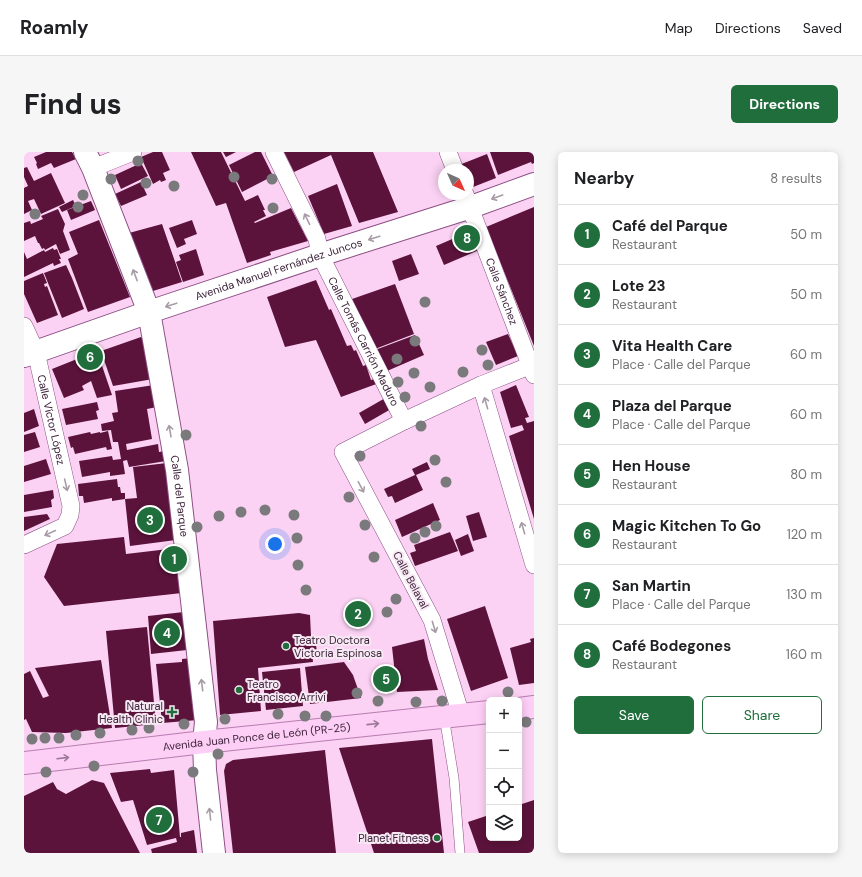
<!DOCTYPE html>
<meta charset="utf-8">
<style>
:root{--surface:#fff;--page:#f6f6f6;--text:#202124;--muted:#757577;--line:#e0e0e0;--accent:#216e3d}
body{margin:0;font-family:"DM Sans",sans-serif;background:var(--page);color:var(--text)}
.controls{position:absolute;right:12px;bottom:12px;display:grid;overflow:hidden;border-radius:6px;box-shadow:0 2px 10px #0003}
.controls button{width:36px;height:36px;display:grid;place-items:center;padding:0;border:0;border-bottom:1px solid var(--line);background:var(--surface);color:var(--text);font:20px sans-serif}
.compass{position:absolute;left:414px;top:12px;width:36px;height:36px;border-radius:50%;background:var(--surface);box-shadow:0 2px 10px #0003;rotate:135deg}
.you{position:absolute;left:251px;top:392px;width:14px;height:14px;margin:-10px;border:3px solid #fff;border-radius:50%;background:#1a73e8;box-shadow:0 0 0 6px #1a73e833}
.badge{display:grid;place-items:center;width:26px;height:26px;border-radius:50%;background:var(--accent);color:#fff;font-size:13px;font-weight:700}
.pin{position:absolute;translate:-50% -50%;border:2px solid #fff;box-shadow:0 1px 4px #0006}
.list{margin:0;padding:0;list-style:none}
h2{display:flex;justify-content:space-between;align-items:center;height:52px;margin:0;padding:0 16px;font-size:17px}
h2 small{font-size:13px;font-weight:400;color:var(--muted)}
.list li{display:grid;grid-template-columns:26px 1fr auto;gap:12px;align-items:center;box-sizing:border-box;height:60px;padding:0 16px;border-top:1px solid var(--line)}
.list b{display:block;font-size:15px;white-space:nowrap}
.list p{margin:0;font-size:13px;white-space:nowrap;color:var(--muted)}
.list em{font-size:13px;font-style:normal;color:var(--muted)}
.actions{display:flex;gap:8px;padding:12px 16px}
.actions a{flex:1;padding:9px 0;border:1px solid var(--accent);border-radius:6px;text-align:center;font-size:14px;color:var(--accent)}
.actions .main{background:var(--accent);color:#fff}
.icon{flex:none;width:22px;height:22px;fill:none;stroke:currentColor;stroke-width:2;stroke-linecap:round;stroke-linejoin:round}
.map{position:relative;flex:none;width:510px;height:701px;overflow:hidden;border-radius:6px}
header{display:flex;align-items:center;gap:24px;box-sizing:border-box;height:56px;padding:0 20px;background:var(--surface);border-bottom:1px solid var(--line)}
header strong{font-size:19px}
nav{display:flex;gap:22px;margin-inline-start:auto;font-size:14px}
.intro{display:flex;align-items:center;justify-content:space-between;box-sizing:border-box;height:96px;padding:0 24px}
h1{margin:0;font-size:28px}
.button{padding:10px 18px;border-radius:6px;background:var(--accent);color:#fff;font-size:14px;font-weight:700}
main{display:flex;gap:24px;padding:0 24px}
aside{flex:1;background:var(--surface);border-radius:6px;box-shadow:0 2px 10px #0003}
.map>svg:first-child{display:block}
.building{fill:#5c133b}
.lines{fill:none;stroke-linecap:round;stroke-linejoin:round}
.lane-casing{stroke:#8c5084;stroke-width:10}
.street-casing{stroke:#8c5084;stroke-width:18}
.secondary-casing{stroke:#8c5084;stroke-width:24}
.primary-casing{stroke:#b87db0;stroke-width:24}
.lane{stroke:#fff;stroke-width:9}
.street{stroke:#fff;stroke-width:17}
.secondary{stroke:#fff;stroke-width:22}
.primary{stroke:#fdcef6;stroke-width:22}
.tree{fill:#7a7a7d}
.oneway{stroke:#a79ca6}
.oneway2{stroke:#9c7898}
.poi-dot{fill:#216e3d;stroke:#f7e9f4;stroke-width:1.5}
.labels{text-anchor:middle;stroke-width:4;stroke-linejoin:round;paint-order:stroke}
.street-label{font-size:11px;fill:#3c2239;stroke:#f7e9f4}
.poi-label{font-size:11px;fill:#3c2239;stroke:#f7e9f4;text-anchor:start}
</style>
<header>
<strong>Roamly</strong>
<nav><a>Map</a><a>Directions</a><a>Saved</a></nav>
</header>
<div class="intro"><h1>Find us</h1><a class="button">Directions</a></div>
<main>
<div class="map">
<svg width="510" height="701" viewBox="0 0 510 701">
<rect width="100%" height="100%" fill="#fbd2f4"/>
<g class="building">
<polygon points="22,0 48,0 52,7 30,16 27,11 14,17 12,12 13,11 10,5"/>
<polygon points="129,0 138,0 146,18 139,21 142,28 137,30 136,28 129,32 117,5"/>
<polygon points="167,0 197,0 221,49 234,43 241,58 239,58 242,64 230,70 231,71 267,56 284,89 246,100 247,103 223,111 202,51 192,54"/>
<polygon points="199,0 212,0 202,5"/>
<polygon points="231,0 237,0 249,24 218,40 205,13"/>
<polygon points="260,0 349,0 374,60 335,71 307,3 270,20"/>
<polygon points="466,0 510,0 510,11 508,12 507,10 474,23"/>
<polygon points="463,2 472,26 444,37 444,18 437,18 435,13"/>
<polygon points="117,11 124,24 97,37 91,23"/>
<polygon points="3,15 10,29 27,21 41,51 17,62 10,47 4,49 8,58 0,62 0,36 4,34 0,25 0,16"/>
<polygon points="117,30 123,43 97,54 91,42"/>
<polygon points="313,32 328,74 300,82 284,44"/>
<polygon points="49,48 52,54 38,60 35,55"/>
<polygon points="67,49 71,58 47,68 43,58"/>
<polygon points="510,55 510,194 462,75"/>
<polygon points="34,57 41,72 39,79 46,98 36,102 32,92 21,98 20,96 18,97 15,91 14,91 11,84 0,89 0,71 6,69 7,72 19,67 17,64"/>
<polygon points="75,68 106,145 64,160 44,107 54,102 45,80"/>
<polygon points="168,68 173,82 160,87 162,92 153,96 145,76"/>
<polygon points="138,72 158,130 129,139 126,131 124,131 105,81"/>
<polygon points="447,79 455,98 420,113 412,94"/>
<polygon points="29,96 30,98 33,97 37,107 35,107 37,111 30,114 29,111 0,125 0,100 3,107 20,98 21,100"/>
<polygon points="172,97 180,123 159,130 152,110 157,108 155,103"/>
<polygon points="387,102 395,122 375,129 368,109"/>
<polygon points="42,113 48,126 60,157 38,166 20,121"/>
<polygon points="19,121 23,131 20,132 21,135 23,134 34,163 13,171 0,142 0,129"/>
<polygon points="292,128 305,158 307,157 323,194 327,193 330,199 332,198 339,214 342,213 347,228 350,227 355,231 317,245 292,188 261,195 243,145"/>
<polygon points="371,132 390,182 351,197 328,147"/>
<polygon points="484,182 494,204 472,213 462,190"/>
<polygon points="391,183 400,203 363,219 351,198"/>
<polygon points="117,185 120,188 129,227 89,234 77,199"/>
<polygon points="73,199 88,243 73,246 67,229 58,234 60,238 40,246 28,217"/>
<polygon points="130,233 133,255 123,257 128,287 102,292 103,298 134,292 135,300 140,299 142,309 105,315 103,308 99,309 101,322 86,324 86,320 58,325 55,309 88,304 89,308 97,307 94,290 89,290 87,278 78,279 77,272 90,269 88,261 94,260 91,239"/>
<polygon points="492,233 505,265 501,266 503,271 510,269 510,367 485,284 500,278 498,273 487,276 476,240"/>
<polygon points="363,245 367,257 341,272 335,261"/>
<polygon points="73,250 75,258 72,259 74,267 42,273 38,257"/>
<polygon points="10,257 15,274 0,280 0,261"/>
<polygon points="84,279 88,297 83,298 82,295 51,302 49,295 47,296 44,285 66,280 67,282 76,280 76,281"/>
<polygon points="11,280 16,295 0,300 0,283"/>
<polygon points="22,307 27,322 0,330 0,314"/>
<polygon points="403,310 406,317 392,323 399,338 371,351 368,344 364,345 360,337 391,323 388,317"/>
<polygon points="143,311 152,388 106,394 101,347 88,349 88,346 60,351 59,344 55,344 54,332 93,327 94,335 96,335 97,341 101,341 101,347 113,346 109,315"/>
<polygon points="29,338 30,346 27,348 28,355 0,360 0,343"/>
<polygon points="409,351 416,368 378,385 371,368"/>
<polygon points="455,360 463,385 449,389 442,364"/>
<polygon points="23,362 26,367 0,379 0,365"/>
<polygon points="426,380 434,399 391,414 386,401 392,399 390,393"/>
<polygon points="444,382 450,399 437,404 431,388"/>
<polygon points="100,385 102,402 153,396 158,441 40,454 20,425 33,392"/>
<polygon points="461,454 484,526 447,539 423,467"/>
<polygon points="160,460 163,498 127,502 124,464"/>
<polygon points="275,461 286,463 287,484 291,484 293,501 288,501 289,510 234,516 237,559 196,563 189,469"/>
<polygon points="123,475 132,572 91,576 82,479"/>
<polygon points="510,486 510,531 495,533 486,496 507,490 506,487"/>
<polygon points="400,487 404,507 414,538 373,540 368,495"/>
<polygon points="168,506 174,568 138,571 132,512 158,510 158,507"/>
<polygon points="77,508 88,576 42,581 8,580 2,567 0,568 0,522 6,519 19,546 25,544 11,516"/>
<polygon points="320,510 329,523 337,546 286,552 281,515"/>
<polygon points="276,516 279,554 242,558 238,520"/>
<polygon points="408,587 420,701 350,701 315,596"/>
<polygon points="301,598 312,701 209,701 200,619 202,612 209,608"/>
<polygon points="126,617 127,621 150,618 156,685 157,685 157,681 170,678 173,701 128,701 127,697 153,690 152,686 123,693 109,648 97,650 86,621"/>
<polygon points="68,628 80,631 116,701 0,701 0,644 29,630 33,637 42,642"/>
<polygon points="510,648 510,701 455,701 444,670 465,663 465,686 495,686 495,653"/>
</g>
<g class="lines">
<g class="lane-casing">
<polyline id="lane" points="420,564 430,626 436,701"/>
</g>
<g class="street-casing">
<g id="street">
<path id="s1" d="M250 0 293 87 296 103 380 269"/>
<polyline points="424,0 431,18"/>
<polyline points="69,16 109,0"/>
<path id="s2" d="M441 42 453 74 510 223"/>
<path id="s3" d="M0 174 12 200 47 354 46 363 41 374 0 393"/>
<polyline points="457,233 510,413"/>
<polyline points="437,563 408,468 319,300 380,269 457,233 510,212"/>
</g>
</g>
<g class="secondary-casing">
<g id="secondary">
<path id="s4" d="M61 0 69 16 125 160 153 318 181 562 182 570 180 590 181 618 190 701"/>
<path id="s5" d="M0 204 125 160 296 103 447 55 510 32"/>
</g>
</g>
<g class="primary-casing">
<g id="primary">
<polyline points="495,557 510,555"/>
<path id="s6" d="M0 611 180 590 465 560"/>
</g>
</g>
<use href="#lane" class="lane"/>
<use href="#street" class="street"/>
<use href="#secondary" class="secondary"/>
<use href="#primary" class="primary"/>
</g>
<g class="tree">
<circle cx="114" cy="9" r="5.5"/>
<circle cx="210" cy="25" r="5.5"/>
<circle cx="87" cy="27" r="5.5"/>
<circle cx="248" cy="27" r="5.5"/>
<circle cx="122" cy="31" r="5.5"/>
<circle cx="150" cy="34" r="5.5"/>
<circle cx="59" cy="43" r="5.5"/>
<circle cx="54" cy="55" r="5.5"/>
<circle cx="249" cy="56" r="5.5"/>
<circle cx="11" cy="62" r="5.5"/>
<circle cx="401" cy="150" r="5.5"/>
<circle cx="391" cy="189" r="5.5"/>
<circle cx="458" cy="198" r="5.5"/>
<circle cx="373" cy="207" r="5.5"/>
<circle cx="464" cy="213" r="5.5"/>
<circle cx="439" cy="220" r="5.5"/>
<circle cx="390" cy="221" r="5.5"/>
<circle cx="374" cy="230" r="5.5"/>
<circle cx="406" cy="235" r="5.5"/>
<circle cx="381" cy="245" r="5.5"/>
<circle cx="397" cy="274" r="5.5"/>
<circle cx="162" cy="283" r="5.5"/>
<circle cx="336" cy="304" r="5.5"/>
<circle cx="411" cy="308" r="5.5"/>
<circle cx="422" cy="330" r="5.5"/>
<circle cx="325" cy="345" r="5.5"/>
<circle cx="241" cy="358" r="5.5"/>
<circle cx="217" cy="360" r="5.5"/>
<circle cx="270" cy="363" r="5.5"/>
<circle cx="195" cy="364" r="5.5"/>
<circle cx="341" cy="373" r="5.5"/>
<circle cx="412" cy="374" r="5.5"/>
<circle cx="173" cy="375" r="5.5"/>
<circle cx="401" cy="380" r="5.5"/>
<circle cx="273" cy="386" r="5.5"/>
<circle cx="391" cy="386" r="5.5"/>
<circle cx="350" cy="405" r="5.5"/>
<circle cx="274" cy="413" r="5.5"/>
<circle cx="282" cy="438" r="5.5"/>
<circle cx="372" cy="447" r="5.5"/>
<circle cx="363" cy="460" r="5.5"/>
<circle cx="484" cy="540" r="5.5"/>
<circle cx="333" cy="541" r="5.5"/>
<circle cx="354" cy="549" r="5.5"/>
<circle cx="418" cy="549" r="5.5"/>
<circle cx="392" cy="550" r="5.5"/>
<circle cx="254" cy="562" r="5.5"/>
<circle cx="281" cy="564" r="5.5"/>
<circle cx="302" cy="564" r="5.5"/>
<circle cx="201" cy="567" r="5.5"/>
<circle cx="502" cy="570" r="5.5"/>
<circle cx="160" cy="572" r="5.5"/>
<circle cx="125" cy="576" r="5.5"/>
<circle cx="108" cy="578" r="5.5"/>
<circle cx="76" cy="581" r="5.5"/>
<circle cx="52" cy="583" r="5.5"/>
<circle cx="21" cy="586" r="5.5"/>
<circle cx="35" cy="586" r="5.5"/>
<circle cx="8" cy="587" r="5.5"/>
<circle cx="194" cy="602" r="5.5"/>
<circle cx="70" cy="614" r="5.5"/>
<circle cx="22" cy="620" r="5.5"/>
<circle cx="169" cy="620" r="5.5"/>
</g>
<defs><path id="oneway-shaft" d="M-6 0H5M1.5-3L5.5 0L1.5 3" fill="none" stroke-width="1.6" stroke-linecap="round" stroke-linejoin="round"/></defs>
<g class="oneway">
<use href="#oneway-shaft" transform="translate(473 45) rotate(160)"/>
<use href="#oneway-shaft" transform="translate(283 67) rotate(-116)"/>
<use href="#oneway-shaft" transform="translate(350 86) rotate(162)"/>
<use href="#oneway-shaft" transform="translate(111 123) rotate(-111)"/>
<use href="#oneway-shaft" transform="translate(147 153) rotate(162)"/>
<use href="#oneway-shaft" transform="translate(462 251) rotate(-106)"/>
<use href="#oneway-shaft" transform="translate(146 279) rotate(-100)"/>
<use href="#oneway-shaft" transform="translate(42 333) rotate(77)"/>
<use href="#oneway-shaft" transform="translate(337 335) rotate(62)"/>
<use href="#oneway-shaft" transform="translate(499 376) rotate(-106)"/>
<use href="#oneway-shaft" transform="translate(26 381) rotate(155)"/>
<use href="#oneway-shaft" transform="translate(410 475) rotate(73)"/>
<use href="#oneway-shaft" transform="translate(178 533) rotate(-97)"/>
<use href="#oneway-shaft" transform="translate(186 662) rotate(-96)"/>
</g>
<g class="oneway2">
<use href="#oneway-shaft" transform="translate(349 572) rotate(-6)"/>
<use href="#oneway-shaft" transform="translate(39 606) rotate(-7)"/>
</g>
<g class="poi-dot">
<circle cx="262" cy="494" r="4"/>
<circle cx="215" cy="538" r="4"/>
<path d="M146 554h4v4h4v4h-4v4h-4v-4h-4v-4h4z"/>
<circle cx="413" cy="686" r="4"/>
</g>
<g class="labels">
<g class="street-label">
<text dy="4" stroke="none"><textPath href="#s5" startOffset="269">Avenida Manuel Fernández Juncos</textPath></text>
<text dy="4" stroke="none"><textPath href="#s2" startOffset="104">Calle Sánchez</textPath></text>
<text dy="4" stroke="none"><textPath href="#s1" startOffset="210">Calle Tomás Carrión Maduro</textPath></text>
<text dy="4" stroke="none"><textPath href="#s3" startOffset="98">Calle Víctor López</textPath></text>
<text dy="4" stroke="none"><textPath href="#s4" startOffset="359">Calle del Parque</textPath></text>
<text transform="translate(387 428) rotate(62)" y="4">Calle Belaval</text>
<text dy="4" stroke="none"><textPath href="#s6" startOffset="234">Avenida Juan Ponce de León (PR-25)</textPath></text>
</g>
<g class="poi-label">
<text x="270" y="492">Teatro Doctora<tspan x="270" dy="13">Victoria Espinosa</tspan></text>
<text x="223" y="536">Teatro<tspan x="223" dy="13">Francisco Arriví</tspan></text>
<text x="139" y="558" text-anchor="end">Natural<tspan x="139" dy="13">Health Clinic</tspan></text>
<text x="405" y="690" text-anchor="end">Planet Fitness</text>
</g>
</g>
</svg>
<div class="controls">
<button>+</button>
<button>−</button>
<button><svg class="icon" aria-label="locate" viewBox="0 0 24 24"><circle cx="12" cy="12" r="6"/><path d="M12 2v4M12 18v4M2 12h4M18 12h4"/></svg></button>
<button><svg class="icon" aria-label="layers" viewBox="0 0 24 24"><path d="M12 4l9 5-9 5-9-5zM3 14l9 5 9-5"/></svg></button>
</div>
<svg class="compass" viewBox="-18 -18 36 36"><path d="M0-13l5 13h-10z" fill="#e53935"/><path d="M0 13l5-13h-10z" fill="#757577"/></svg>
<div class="you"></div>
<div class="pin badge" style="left:150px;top:407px">1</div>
<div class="pin badge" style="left:334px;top:462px">2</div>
<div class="pin badge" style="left:126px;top:368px">3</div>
<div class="pin badge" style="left:143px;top:481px">4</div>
<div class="pin badge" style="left:362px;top:527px">5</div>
<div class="pin badge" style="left:66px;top:205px">6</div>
<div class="pin badge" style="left:135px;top:668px">7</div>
<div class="pin badge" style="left:443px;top:86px">8</div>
</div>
<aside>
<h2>Nearby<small>8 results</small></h2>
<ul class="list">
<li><span class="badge">1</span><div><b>Café del Parque</b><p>Restaurant</p></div><em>50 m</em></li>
<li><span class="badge">2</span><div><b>Lote 23</b><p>Restaurant</p></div><em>50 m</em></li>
<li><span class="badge">3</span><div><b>Vita Health Care</b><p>Place · Calle del Parque</p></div><em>60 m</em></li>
<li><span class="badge">4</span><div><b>Plaza del Parque</b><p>Place · Calle del Parque</p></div><em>60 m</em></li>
<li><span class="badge">5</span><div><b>Hen House</b><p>Restaurant</p></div><em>80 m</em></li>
<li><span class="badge">6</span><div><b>Magic Kitchen To Go</b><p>Restaurant</p></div><em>120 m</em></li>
<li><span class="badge">7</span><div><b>San Martin</b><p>Place · Calle del Parque</p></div><em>130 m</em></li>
<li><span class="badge">8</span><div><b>Café Bodegones</b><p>Restaurant</p></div><em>160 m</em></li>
</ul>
<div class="actions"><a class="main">Save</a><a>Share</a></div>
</aside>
</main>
